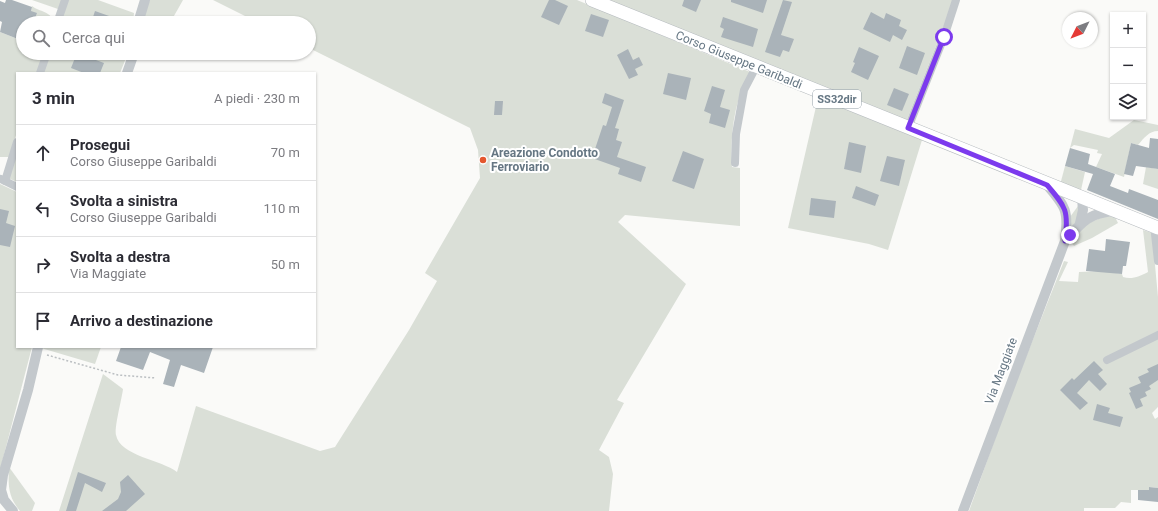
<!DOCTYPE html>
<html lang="it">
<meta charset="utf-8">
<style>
:root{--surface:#fff;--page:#f2f2f3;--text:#2b2b33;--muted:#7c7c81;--line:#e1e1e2}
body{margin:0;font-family:Roboto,sans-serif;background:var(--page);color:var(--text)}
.controls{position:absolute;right:12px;top:12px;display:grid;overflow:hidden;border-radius:0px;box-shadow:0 1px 3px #0004}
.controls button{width:36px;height:36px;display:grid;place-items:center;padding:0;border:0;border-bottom:1px solid var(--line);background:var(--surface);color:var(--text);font:20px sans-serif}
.compass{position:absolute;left:1062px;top:12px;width:36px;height:36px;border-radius:50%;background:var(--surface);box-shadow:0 1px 3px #0004;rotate:228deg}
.stop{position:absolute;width:12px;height:12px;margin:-9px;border:3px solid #7c3aed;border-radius:50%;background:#fff}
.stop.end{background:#7c3aed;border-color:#fff;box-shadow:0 1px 4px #0008}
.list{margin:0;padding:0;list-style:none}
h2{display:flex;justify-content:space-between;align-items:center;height:52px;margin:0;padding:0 16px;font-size:17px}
h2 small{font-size:13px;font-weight:400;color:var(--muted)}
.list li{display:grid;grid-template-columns:26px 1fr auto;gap:12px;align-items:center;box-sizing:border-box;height:56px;padding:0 16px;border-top:1px solid var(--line)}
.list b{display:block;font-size:15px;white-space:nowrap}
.list p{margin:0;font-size:13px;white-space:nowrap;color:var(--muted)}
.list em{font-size:13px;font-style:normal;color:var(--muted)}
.icon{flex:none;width:22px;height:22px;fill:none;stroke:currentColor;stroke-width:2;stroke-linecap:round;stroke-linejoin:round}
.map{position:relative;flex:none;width:1158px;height:511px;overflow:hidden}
.search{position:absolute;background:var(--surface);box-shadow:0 1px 3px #0004;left:16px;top:16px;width:300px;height:44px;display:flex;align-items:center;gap:10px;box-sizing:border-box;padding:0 14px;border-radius:22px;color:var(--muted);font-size:15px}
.panel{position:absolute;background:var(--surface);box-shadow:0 1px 3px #0004;left:16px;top:72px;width:300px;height:276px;border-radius:0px}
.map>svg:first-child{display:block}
.green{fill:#dadfd7}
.building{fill:#aab3b9}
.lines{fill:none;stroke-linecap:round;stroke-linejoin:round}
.primary-casing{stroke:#b5babe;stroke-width:14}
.path{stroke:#bbbfc2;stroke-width:1.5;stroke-dasharray:2 2;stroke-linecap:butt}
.minor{stroke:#c3c8cc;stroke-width:8}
.tertiary{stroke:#c3c8cc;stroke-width:10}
.primary{stroke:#fff;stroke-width:13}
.route{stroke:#7c3aed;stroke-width:5}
.poi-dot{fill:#e4572e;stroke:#fff;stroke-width:1.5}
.labels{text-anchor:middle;stroke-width:4;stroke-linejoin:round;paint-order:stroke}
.shield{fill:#fff;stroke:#939fa8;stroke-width:1}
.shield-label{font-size:11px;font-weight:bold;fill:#657683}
.street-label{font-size:12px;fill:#657683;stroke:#fff}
.poi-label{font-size:12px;font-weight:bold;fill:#657683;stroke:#fff;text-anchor:start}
</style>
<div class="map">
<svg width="1158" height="511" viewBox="0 0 1158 511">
<rect width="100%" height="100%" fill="#fafaf8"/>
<g class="green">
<polygon points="32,0 62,0 58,9"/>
<polygon points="67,0 98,0 134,13 133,23 61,23"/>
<polygon points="150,0 183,0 170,23 156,23 143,16"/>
<path d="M213 0H577L750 72C734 101 730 134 732 167L740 168V226L625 215 618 222 686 284 617 400 624 403 599 450 609 457 613 474 609 511H59L103 374 123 389C122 398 114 428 116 435 120 456 162 460 177 472L196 406 320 451 335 447 409 330 437 281 425 273 480 178 478 150 470 128 309 48V23H259Z"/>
<polygon points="607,0 953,0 949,13 906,122"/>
<path d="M32 6C39 12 52 11 54 23H33L31 11Z"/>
<polygon points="0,32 23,41 23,53 44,53 37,73 17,73 17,132 9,157 0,157"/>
<polygon points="50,53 113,53 126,58 120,73 43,73"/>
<polygon points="818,98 922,140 888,250 869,244 788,228"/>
<path d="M1134 120 1158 125V131C1149 131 1144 138 1138 145L1131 143 1124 177 1096 167 1102 154 1097 153 1098 150 1074 145 1070 148 1075 129 1109 138Z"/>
<polygon points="17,152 17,182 8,178"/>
<polygon points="1065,166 1085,172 1081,190 1060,185"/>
<polygon points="1146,167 1158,169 1158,189 1143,184"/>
<polygon points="0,184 17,192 17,347 32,347 0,470"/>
<polygon points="1078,206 1080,206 1079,218 1070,230 1070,217"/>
<polygon points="1105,216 1115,217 1118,223 1092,238 1074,246 1071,242 1078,228"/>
<path d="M1143 230 1152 233 1158 297V407L1152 413 1155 419 1158 417V488L1149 487V490H1131V503L1121 502 1115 508H1084V511H969L1009 400 1064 261 1068 262 1059 281 1078 282 1079 272 1104 271 1122 274 1123 277C1132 280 1140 276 1148 272Z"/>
<polygon points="41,347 101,347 95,364 41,348"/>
<path d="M9 467 35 503 32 511H20C8 497 8 485 9 467Z"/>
</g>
<g class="building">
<polygon points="6,0 12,0 32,7 31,11 37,13 33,23 23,23 23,41 0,32 2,22 0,21 0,1 5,3"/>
<polygon points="549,0 555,0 568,6 559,25 541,17"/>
<polygon points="684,0 701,0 696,12 682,6"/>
<polygon points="731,0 767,0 763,13 731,2"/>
<polygon points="783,0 792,2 781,35 794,39 789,52 783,50 780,57 765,52"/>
<polygon points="95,11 126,22 126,23 91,23"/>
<polygon points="871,12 884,19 886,13 901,20 899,26 907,30 902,40 893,35 890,42 863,29"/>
<polygon points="591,14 609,20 603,37 585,31"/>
<polygon points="723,17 758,29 753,47 721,37 724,29 720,27"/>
<polygon points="907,46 925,53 917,75 899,68"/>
<polygon points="859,47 879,56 868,80 851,72 855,63 853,62"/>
<polygon points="628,49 633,60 639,57 643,65 635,69 638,75 629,79 617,55"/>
<polygon points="77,53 104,63 100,73 84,73 71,68"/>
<polygon points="668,73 691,78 686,100 663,94"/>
<polygon points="712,86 725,90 720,107 730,110 725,128 709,123 711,114 704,111"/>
<polygon points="894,88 909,94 902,111 887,105"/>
<polygon points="605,93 624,100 615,128 619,129 616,140 622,142 617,157 646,167 641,182 618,174 620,168 592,158 603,125 606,126 612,107 602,103"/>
<polygon points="495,101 503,101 502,115 494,115"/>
<polygon points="1150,138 1158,139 1158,169 1136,166 1133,176 1124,174 1131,143 1149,148"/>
<polygon points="849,142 866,146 861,173 844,169"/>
<polygon points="1070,148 1090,154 1088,164 1115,174 1110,186 1128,193 1129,189 1158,200 1158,219 1087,190 1093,174 1065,166"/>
<polygon points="683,151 704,159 694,189 672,181"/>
<polygon points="887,156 905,160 899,186 880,181"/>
<polygon points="856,186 879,195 875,206 852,198"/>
<polygon points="811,198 836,201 834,218 809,215"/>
<polygon points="0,209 9,211 6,223 15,226 10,247 0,245"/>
<polygon points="1106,239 1130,242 1126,266 1123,266 1122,274 1086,271 1089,249 1105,251"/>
<polygon points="121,347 213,347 204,373 181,365 174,387 163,384 170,360 150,352 143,370 116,361"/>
<polygon points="1094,361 1103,370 1098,374 1107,384 1100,391 1089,380 1077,393 1088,403 1080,410 1060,390 1072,378 1074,380"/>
<polygon points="1158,364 1158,380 1149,386 1151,389 1145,392 1147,396 1140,399 1143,406 1136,409 1129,393 1131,392 1129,388 1141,383 1138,377 1149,372 1147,369"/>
<polygon points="1097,404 1110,408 1108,413 1123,417 1120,427 1093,420"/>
<polygon points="78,472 106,483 102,492 85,483 76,511 66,511"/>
<polygon points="128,475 145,494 126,511 102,511 118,499 121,492 120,482"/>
<polygon points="1149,487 1158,488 1158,502 1138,500 1138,490 1149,490"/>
</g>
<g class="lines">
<g class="primary-casing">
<polyline id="primary" points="592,0 1158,228"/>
</g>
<polyline class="path" points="47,355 118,375 156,378"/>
<g class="minor">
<polyline points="57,23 65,0"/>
<polyline points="40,73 47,53"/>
<polyline points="908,128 944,37 956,0"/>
<polyline points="735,163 736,134 744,90 756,67"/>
<polyline points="1,179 17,187"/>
<polyline points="5,181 17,142"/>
<polyline points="1157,228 1155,234 1158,261"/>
<polyline points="1107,360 1158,335"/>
</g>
<g class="tertiary">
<polyline points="138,23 145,0"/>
<polyline points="127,73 134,53"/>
<polyline points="1080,223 1083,210 1082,199"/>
<path d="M1065 241C1081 223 1088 213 1114 211"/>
<polyline points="13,511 4,500 1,490 3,475 28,390 38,347"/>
<path d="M963 511 1065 241C1069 211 1066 207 1047 185"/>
</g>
<use href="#primary" class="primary"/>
</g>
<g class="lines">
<path class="route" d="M944 37 908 128 1047 185C1066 207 1069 211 1065 241L1070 235"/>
</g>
<circle class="poi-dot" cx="483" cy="160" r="4"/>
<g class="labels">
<rect class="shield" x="813" y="90" width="48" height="18" rx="3"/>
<g class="shield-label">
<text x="837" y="103">SS32dir</text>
</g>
<g class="street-label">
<text transform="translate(739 60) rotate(22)" y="4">Corso Giuseppe Garibaldi</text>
<text transform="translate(1001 371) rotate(-69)" y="4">Via Maggiate</text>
</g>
<g class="poi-label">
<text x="491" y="157">Areazione Condotto<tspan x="491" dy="14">Ferroviario</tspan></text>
</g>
</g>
</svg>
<div class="controls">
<button>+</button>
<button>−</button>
<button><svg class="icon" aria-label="layers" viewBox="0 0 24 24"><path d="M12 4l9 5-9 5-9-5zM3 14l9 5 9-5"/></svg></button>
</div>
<svg class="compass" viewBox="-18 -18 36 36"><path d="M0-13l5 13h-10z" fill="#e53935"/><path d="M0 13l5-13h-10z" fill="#7c7c81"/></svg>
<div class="stop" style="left:944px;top:37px"></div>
<div class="stop end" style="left:1070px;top:235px"></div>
<div class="search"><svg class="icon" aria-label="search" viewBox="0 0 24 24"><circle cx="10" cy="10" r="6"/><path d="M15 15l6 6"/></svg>Cerca qui</div>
<section class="panel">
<h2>3 min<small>A piedi · 230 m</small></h2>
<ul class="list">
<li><svg class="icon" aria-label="ahead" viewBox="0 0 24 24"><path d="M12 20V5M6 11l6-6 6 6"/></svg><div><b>Prosegui</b><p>Corso Giuseppe Garibaldi</p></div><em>70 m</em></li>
<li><svg class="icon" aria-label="left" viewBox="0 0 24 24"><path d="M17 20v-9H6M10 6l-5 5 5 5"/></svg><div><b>Svolta a sinistra</b><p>Corso Giuseppe Garibaldi</p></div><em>110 m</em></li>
<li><svg class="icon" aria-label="right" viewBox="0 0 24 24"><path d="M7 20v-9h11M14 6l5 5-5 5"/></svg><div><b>Svolta a destra</b><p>Via Maggiate</p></div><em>50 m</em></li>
<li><svg class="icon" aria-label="arrive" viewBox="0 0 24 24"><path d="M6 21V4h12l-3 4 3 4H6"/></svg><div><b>Arrivo a destinazione</b></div></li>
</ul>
</section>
</div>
